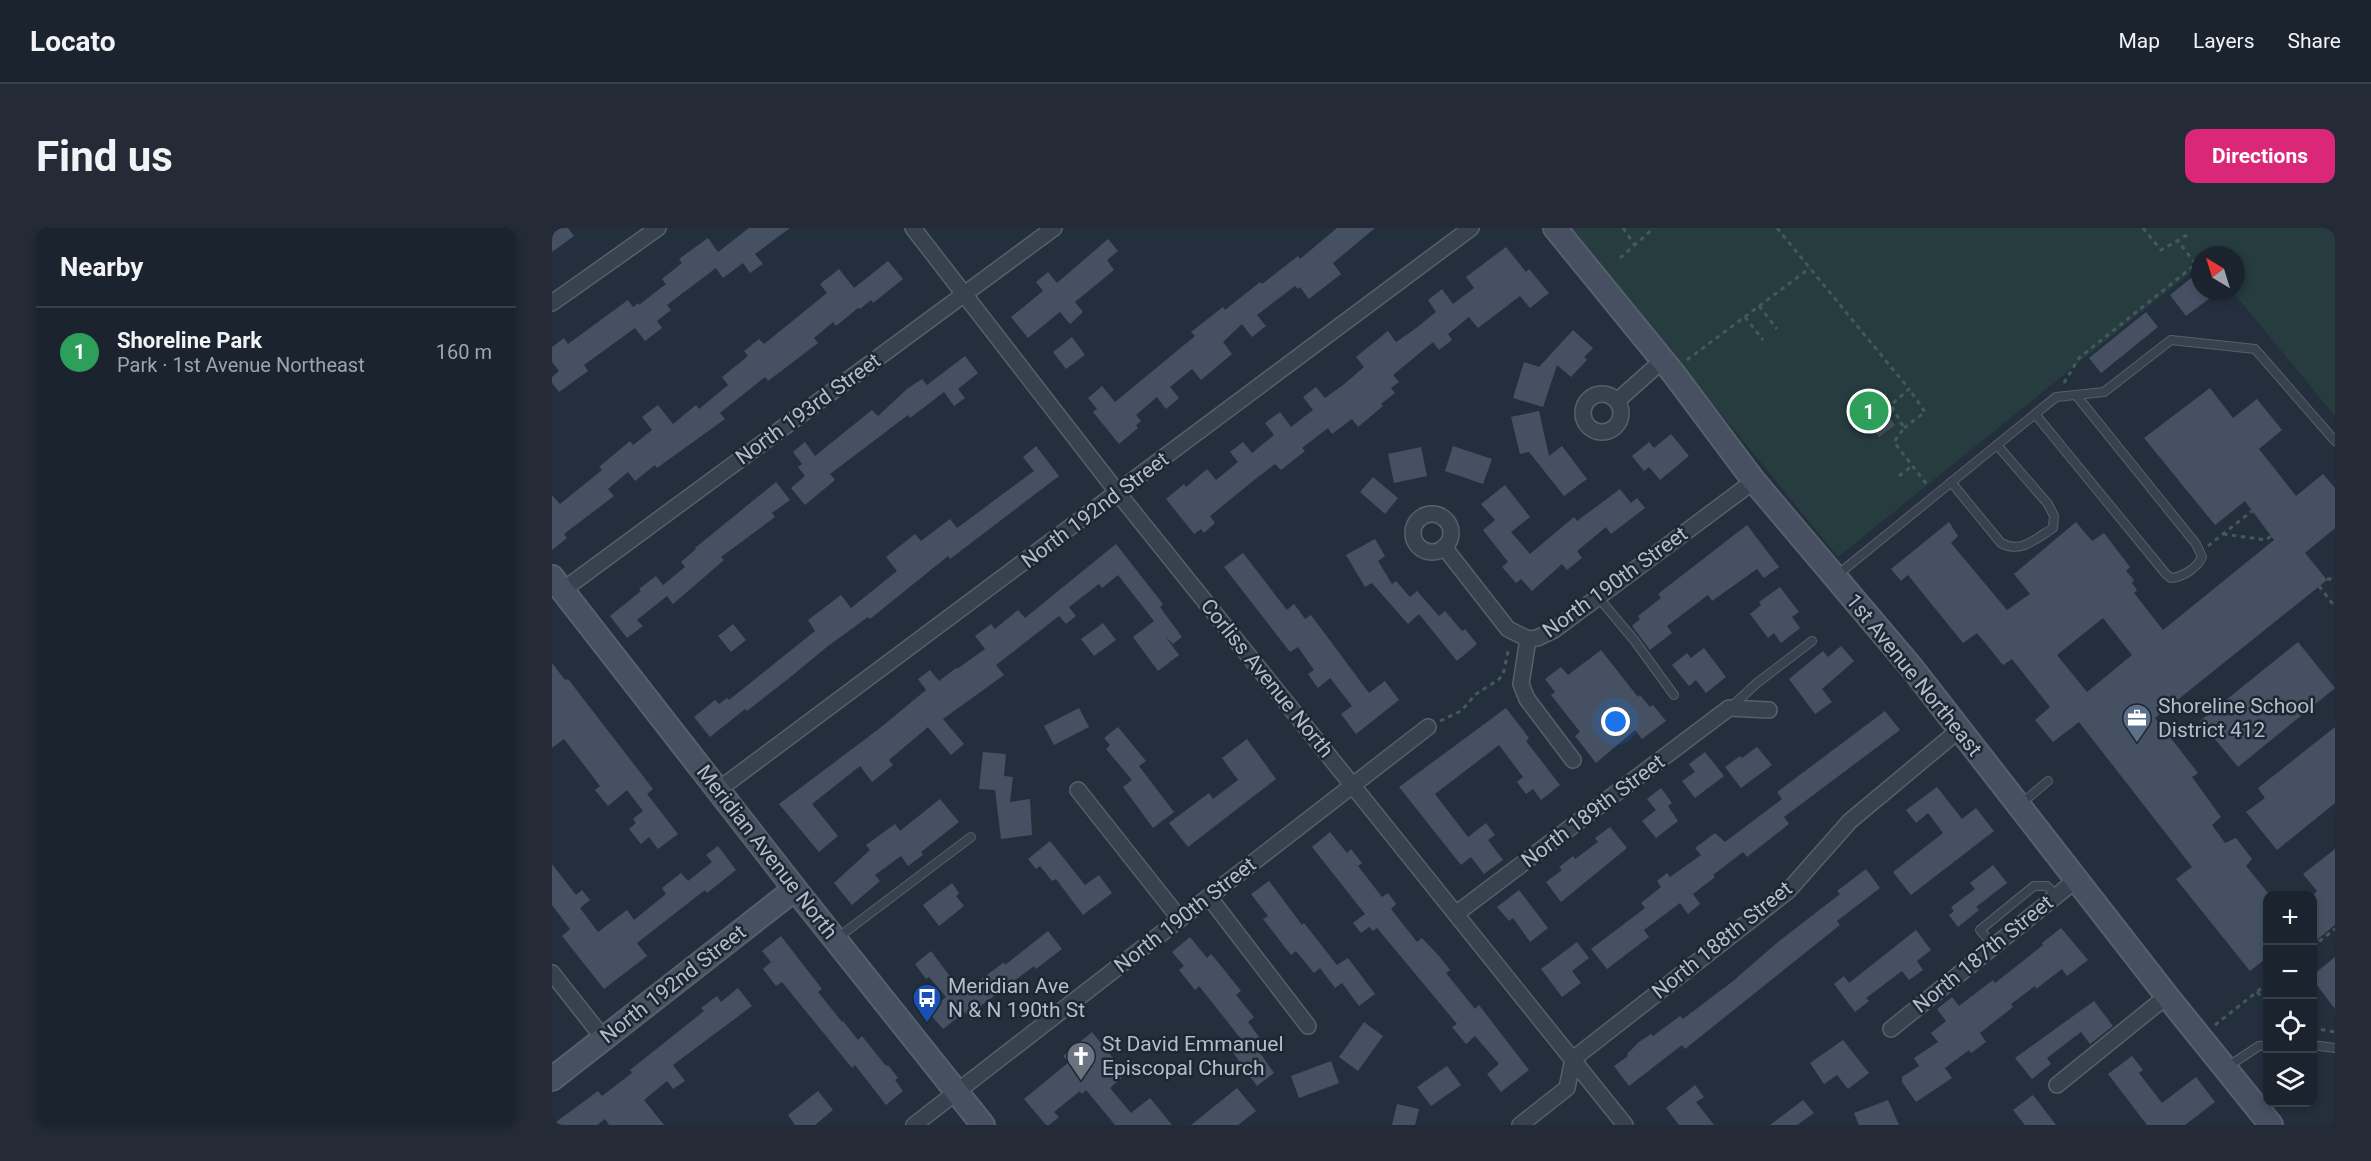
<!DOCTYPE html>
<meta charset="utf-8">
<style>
:root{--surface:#1b232e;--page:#242b36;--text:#f1f3f6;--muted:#a0a4aa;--line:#39404a;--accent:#db2777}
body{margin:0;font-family:Roboto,sans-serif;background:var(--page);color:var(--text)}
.controls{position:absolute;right:18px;bottom:18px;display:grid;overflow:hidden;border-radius:12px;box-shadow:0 3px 9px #0003}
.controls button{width:54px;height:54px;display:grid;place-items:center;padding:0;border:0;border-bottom:2px solid var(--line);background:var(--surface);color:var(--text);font:30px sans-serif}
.compass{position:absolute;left:1639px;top:18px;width:54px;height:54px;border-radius:50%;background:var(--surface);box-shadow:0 3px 9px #0003;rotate:322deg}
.you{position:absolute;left:1064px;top:494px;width:21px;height:21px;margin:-15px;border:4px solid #fff;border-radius:50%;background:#1a73e8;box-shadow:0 0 0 9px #1a73e833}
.badge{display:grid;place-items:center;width:39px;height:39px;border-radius:50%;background:var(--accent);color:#fff;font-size:20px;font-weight:700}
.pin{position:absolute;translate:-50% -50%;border:3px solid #fff;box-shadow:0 2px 6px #0006}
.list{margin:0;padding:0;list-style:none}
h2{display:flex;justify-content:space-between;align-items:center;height:78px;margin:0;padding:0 24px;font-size:26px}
h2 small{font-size:20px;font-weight:400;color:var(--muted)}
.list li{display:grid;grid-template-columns:39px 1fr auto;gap:18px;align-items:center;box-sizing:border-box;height:90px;padding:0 24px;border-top:2px solid var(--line)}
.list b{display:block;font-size:22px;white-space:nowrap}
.list p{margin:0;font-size:20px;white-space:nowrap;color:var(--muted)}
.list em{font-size:20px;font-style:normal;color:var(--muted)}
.icon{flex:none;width:33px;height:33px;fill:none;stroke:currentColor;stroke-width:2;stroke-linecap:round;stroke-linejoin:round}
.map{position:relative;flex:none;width:1783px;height:897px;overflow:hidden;border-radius:12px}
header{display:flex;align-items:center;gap:36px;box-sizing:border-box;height:84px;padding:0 30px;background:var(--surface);border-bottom:2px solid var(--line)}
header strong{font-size:28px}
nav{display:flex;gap:33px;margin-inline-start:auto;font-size:21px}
.intro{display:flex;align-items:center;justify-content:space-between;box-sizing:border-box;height:144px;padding:0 36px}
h1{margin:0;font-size:42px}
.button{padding:15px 27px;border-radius:12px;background:var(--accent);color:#fff;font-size:21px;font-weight:700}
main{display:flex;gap:36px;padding:0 36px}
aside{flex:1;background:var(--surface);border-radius:12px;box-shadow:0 3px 9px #0003}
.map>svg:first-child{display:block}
.green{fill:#263c3f}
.building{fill:#455162;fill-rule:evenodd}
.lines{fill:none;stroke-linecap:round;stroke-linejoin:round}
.lane-casing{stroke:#565f6c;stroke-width:10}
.street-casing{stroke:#565f6c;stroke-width:18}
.secondary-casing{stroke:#565f6c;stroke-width:26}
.path{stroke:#44595c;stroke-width:3;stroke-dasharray:4.5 4.5;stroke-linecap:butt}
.lane{stroke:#38414e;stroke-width:8}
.street{stroke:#38414e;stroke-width:15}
.secondary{stroke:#465061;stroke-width:22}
.labels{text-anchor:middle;stroke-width:5;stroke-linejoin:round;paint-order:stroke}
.street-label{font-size:21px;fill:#b4bcc9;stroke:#1d2633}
.poi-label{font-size:21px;fill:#b4bcc9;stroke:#1d2633;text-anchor:start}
</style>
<header>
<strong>Locato</strong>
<nav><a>Map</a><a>Layers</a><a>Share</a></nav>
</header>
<div class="intro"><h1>Find us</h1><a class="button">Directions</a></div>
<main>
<aside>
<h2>Nearby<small></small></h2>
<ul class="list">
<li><span class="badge" style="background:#2e9e5b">1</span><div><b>Shoreline Park</b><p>Park · 1st Avenue Northeast</p></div><em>160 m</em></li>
</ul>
</aside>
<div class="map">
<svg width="1783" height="897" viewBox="0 0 1783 897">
<rect width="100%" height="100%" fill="#242f3e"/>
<polygon class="green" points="1017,0 1783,0 1783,188 1680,63 1684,63 1684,27 1648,27 1648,37 1286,329"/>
<g class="building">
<polygon points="0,0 16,0 22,8 0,24"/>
<polygon points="197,0 238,0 203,26 211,36 198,45 191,35 171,50 164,40 115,77 119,82 105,93 110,100 93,113 83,100 32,137 36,143 7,164 0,155 0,149 7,143 0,134 0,119 12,110 16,116 76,72 81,79 86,75 87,77 114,56 110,51 130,35 127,31 156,10 166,24"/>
<polygon points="785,0 823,0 781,35 789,46 757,71 748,59 746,61 743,58 705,87 714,98 700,109 690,96 671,114 680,126 649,152 640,141 618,159 627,170 614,181 605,169 584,187 589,193 584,197 586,200 567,216 541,184 545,181 536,170 550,158 563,174 643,108 639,104 671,79 673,82 708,54 710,56 746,28 748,31"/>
<polygon points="556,11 566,23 555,32 562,42 523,74 531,84 518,96 508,84 476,110 459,89 491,63 484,54 496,44 505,55"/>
<polygon points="954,19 974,44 977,41 997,65 978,80 968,68 926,100 917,89 896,106 900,112 887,122 881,114 841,147 847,154 839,160 843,165 829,176 831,178 806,199 800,191 780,206 776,200 750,220 753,223 729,242 723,236 701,253 658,288 663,295 652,305 649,301 642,306 614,271 632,256 634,259 655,241 664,252 686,234 678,224 691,214 700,225 722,207 713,195 728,184 739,199 761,182 751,169 764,159 773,170 791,157 812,139 804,129 836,103 844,114 863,101 884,84 876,72 890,61 901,76 922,60 914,49"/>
<polygon points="336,33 351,51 321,75 319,72 308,81 306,80 284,98 281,94 262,110 266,115 216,153 213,149 168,185 173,191 105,240 103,237 83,253 76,244 56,261 62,268 12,306 15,310 0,322 0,267 8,276 50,242 47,239 78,213 81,217 100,202 90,189 106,177 121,196 144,177 147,181 176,157 170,149 196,128 192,123 207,111 212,116 275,65 268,56 287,41 302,60"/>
<polygon points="1648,43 1648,63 1667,63 1634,88 1618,67"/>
<polygon points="1594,84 1606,99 1549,145 1537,130"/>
<polygon points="1021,102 1041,120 1032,129 1035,132 1019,149 1005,137 991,179 961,170 972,134 987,139"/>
<polygon points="520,109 533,127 514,141 501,124"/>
<polygon points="413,128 426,145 406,161 413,170 402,178 392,164 358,190 356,187 278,246 283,252 253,277 239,260 253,248 246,239 250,236 241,224 253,214 263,228 320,182 326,188 355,161 370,151 375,157"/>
<path d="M1658 160 1681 190 1705 171 1730 202 1707 221 1744 268 1771 246 1783 260V300L1753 325 1775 352 1603 490 1646 545 1640 549 1669 589 1660 597 1673 615 1684 610 1700 631 1694 638 1716 665V729L1698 743 1624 651 1640 639 1527 494 1501 514 1483 492 1498 479 1460 431 1451 437 1425 405 1411 415 1356 347 1349 353 1339 341 1397 294 1406 308 1399 315 1455 382 1478 366 1462 346 1524 294 1540 313 1552 305 1578 339 1574 343 1582 352 1580 355 1585 362 1582 365 1611 402 1722 312 1693 273 1663 297 1592 210ZM1551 390 1580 427 1535 464 1505 427Z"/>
<polygon points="1326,175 1343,197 1327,209 1310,188"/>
<polygon points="987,183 997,228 1010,218 1035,251 1012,268 977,224 968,226 959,189"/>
<polygon points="1119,206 1137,228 1108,252 1097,239 1092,243 1080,228 1097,214 1102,220"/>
<polygon points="484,218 507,248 398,331 396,328 318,391 316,389 276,418 236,451 195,483 193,481 158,509 142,489 163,472 167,476 175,470 177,472 263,403 256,392 289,367 299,380 345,343 334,329 363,306 369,313 398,291 405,300 482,243 471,229"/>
<polygon points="901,218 940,231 931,256 893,243"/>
<polygon points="869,219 875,248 842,255 836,226"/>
<polygon points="821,249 846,270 833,286 808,264"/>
<polygon points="224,254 238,272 220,285 223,289 169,329 172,332 121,376 115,368 85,392 91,398 75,410 58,388 89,363 87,361 104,348 111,357 133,339 129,334 144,321 143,320"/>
<polygon points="953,257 978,289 959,304 978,326 1022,289 1025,293 1068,261 1079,275 1085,270 1093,280 1059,306 1054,299 1025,323 1030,330 1015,342 1010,336 980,363 969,351 964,355 950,339 956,334 931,302 943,292 929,276"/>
<polygon points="1195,297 1227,339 1212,350 1205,341 1160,373 1156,367 1115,398 1120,405 1098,422 1080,398 1088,391 1086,388 1109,370 1106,366"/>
<polygon points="823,311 833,328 826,333 840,356 844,353 858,369 865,363 887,388 893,383 910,403 913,401 925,416 905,433 867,386 856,396 820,355 813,359 794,327"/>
<polygon points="564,316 611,376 608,379 630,409 621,416 613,408 627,427 606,443 581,409 602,393 566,347 550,360 547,356 517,379 524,388 514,396 507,388 444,437 452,447 391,491 412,516 399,527 376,499 337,532 341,537 320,554 308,538 260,576 286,608 267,624 227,576 328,500 374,462 366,451 378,442 387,453 404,440 405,441 433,421 423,408 439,396 443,401 466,382 473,390"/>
<polygon points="691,325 735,382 742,376 753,391 759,387 817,465 833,453 847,472 804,506 789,486 800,478 778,450 766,460 756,446 762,442 746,419 738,424 672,339"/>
<polygon points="1228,359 1247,384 1240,389 1248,400 1229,415 1222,405 1216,410 1198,386 1209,377 1207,374"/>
<polygon points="551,395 564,412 542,428 529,411"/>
<polygon points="181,396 194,412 179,424 166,408"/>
<polygon points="1746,414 1783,460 1686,539 1648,493"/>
<polygon points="1289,418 1302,433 1270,461 1280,474 1263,486 1237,451 1271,423 1276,429"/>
<polygon points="1152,420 1174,449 1154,465 1144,452 1137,458 1120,437 1135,425 1139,430"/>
<polygon points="1049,422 1086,469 1088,467 1098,479 1101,477 1114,493 1090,511 1083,502 1044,535 1023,508 1028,504 999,467 1003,464 993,451 1009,439 1016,447"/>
<polygon points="0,435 13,452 16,451 101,561 95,566 126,606 106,621 97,609 89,616 77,601 84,595 81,591 91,583 75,562 56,578 43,562 48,558 12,511 0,520"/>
<polygon points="527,480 537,499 502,517 492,498"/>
<polygon points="954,480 977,510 974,513 1008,557 989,572 981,561 974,566 965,554 971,549 947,517 883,566 916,609 934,595 943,607 936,612 951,632 932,646 919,629 909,637 847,559"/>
<polygon points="1333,483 1348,502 1232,589 1237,596 1195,629 1191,624 1161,647 1163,649 1141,666 1148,676 1136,686 1128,675 1092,702 1097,709 1055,741 1039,721 1093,680 1089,675 1109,659 1105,653 1115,645 1118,649 1149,627 1143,620 1163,605 1173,614 1230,571 1225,564"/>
<polygon points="566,499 594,533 587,538 622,584 601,600 571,559 580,552 554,521 558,517 552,510"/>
<polygon points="1783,499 1783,575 1725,622 1694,584 1713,570 1706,560"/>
<polygon points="695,511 724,551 636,619 617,595 657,565 661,571 686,552 670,530"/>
<polygon points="1205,519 1220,537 1189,560 1173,539 1188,528 1190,530"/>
<polygon points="431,524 454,526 452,548 461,549 458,574 478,571 480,607 449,611 443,562 427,561"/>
<polygon points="1153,524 1172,548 1143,570 1130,553 1143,544 1137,536"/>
<polygon points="1385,559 1410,591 1424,580 1442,603 1359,667 1341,644 1391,605 1376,585 1364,595 1354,582"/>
<polygon points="1109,560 1120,575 1116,578 1126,593 1104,610 1090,593 1104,582 1095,571"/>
<polygon points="388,571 407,594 369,624 371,627 356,638 349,628 323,647 328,653 300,677 282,655 318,622 314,617 343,596 348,603"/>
<polygon points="1058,599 1075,620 1009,674 994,654 1010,642 1007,639 1021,628 1023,631 1046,614 1043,610"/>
<polygon points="778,604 795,625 799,621 810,635 806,638 830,669 836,665 844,676 839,681 865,714 870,710 887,728 898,742 894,745 923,781 927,777 977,842 949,864 935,846 947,836 923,808 914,816 900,799 905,796 825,700 821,703 817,699 809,705 801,695 813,686 760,619"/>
<polygon points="498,613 533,657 547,647 560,665 531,687 504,651 500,653 488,638 484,641 476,631"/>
<polygon points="166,618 184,642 155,665 153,662 85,715 95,728 52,761 10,708 18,701 0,677 0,636 24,667 30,662 38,672 28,680 46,704 75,682 82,692 114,666 110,660 129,645 136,653 160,634 154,627"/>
<polygon points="1783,621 1783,697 1761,715 1761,667 1765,663 1751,646"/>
<polygon points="1441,637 1455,655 1424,679 1427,682 1406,699 1397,687 1402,683 1399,679 1423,661 1418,655"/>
<polygon points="1314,641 1328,660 1285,693 1288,697 1133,821 1130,817 1077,858 1062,838 1076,828 1075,826 1087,814 1099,806 1101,808 1128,788 1131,791 1181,753 1226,714 1288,666 1285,663"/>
<polygon points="717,653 750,697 752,695 785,737 796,730 823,766 807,778 790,755 783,760 768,740 762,745 744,723 739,727 711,691 716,688 699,666"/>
<polygon points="400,655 407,665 404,668 412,678 387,698 371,677"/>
<polygon points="967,662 996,700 978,714 961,690 957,693 945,679"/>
<polygon points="1509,700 1536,732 1515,748 1510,741 1484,761 1483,758 1459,776 1461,779 1428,805 1434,814 1419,825 1417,822 1393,840 1400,850 1364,874 1350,854 1350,849 1367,838 1362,830 1386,814 1379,805 1394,793 1385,781 1400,769 1407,778 1441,752 1443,755 1491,717 1490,715"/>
<polygon points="1364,702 1379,722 1365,733 1371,742 1357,752 1350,743 1314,770 1317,773 1303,784 1282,756 1292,748 1297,755"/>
<polygon points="496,703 510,721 484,741 482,738 427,779 430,783 419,792 413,784 391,801 376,784 394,769 377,749 374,751 363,736 379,723 403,755 406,753 414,763 452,734 453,737"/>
<polygon points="229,708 270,761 266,764 290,794 291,793 306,812 310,808 334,838 336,837 346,850 343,852 351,863 334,877 303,837 300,840 230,754 224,758 211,741 219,734 210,723"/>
<polygon points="638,709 655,730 659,726 670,739 689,763 684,767 702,789 696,794 713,817 706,822 722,845 705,858 677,819 689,811 647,758 643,762 627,742 632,738 620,724"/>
<polygon points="1025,714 1037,730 1020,743 1029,755 1010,769 989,741"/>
<polygon points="1783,729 1783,781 1761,752 1761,747"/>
<polygon points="186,760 200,778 121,837 133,853 121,861 115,853 92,872 112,897 57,897 53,891 45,897 0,897 46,863 50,868 80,845 78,842 152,783 149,780 165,768 169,774"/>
<polygon points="1542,773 1561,798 1538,816 1529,804 1495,830 1499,836 1480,851 1463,830"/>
<polygon points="812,794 831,808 806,843 787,829"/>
<polygon points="540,804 574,846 558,860 579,885 598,870 620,897 563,897 534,862 530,866 528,863 502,884 507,889 497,897 494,897 472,871 517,834 511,828"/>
<polygon points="1291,812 1317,845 1296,861 1285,847 1272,856 1258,835"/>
<polygon points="1580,828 1591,842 1587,845 1610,875 1644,849 1663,874 1633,897 1595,897 1556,846"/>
<polygon points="779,833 787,855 747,870 739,848"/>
<polygon points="895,838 909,857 879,878 865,859"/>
<polygon points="1143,857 1152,869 1144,874 1162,897 1127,897 1114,880"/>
<polygon points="685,860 704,883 686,897 639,897"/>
<polygon points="266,863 281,882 263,897 243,897 236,887"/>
<polygon points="1481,867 1504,897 1473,897 1461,882"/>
<polygon points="1251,872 1262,885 1245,897 1218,897"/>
<polygon points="1336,872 1347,897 1307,897 1302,885"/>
<polygon points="845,876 867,881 863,897 840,897"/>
</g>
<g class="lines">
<g class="lane-casing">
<g id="lane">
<path d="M1483 186 1614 346 1619 350C1631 349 1645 340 1650 329L1644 316 1524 167"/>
<path d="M1399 254 1449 315C1469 326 1483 311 1501 300L1502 288 1496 276 1445 217"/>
<polyline points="1284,348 1504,169 1552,164 1619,112 1703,121 1783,213"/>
<polyline points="1046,369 1082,412 1122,467"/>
<polyline points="1180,478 1205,455 1260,413"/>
<polyline points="1470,575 1496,553"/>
<polyline points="284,711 419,609"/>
<polyline points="1441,717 1428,702 1482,658 1495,658 1504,667"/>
<polyline points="1760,817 1783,820"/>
<polyline points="1675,839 1707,818 1716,817"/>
</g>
</g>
<g class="street-casing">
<g id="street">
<polyline points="361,0 566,265 1073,897"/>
<polyline points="0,75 106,0"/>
<circle cx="1050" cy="185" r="19"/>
<polyline points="1065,173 1111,132"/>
<circle cx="880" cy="305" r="19"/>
<polyline points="892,319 956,401 976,411"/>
<polyline points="11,362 502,0"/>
<polyline points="1021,532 975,471 969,456 976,411 985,410 1002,402 1202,253"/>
<polyline points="166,562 919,0"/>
<polyline points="526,562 628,691"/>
<polyline points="657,669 756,798"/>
<polyline points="905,685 1177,480 1217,482"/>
<polyline points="0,745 52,811"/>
<polyline points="1339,801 1524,652"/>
<polyline points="1505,857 1615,768"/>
<polyline points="362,897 876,499"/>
<polyline points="968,897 1015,860 1021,831 1236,663 1298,593 1407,502"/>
</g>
</g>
<g class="secondary-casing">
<g id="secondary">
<polyline points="1003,0 1122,146 1202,253 1360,440 1615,768 1719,897"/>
<polyline points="0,349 243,661 431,897"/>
<polyline points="0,851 243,661"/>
</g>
</g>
<g class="path">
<polyline points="1071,0 1082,16"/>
<polyline points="1225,0 1357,161 1339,177 1352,200 1342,214 1376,258"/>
<polyline points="1591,0 1609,22 1637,6"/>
<polyline points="1068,30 1102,0"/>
<polyline points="1207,78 1225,101"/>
<polyline points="1193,89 1211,112"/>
<polyline points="1135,132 1258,40"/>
<polyline points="1512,155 1527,130 1644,36 1625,12"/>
<polyline points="1352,200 1373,184 1357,161"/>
<polyline points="1347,248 1360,238"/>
<polyline points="1671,306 1714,312 1719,308"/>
<polyline points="1656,318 1700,283"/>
<polyline points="1775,351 1783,351"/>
<polyline points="1767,358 1783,379"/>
<polyline points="888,493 909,483 924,466 946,452 951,447 957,419"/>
<polyline points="1760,719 1783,701"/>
<polyline points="1705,764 1716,776"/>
<polyline points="1663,797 1716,755"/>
<polyline points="1760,800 1783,804"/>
</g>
<use href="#lane" class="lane"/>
<use href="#street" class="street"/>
<use href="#secondary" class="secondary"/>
</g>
<defs>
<g id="office-pin" transform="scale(1.5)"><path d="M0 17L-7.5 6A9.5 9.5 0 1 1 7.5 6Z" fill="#5c6f8a" stroke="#1d2633"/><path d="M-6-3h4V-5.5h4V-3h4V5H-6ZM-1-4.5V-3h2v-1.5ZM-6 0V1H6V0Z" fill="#fff"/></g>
<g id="bus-pin" transform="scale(1.5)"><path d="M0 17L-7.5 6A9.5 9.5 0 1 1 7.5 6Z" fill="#1a4fb4" stroke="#1d2633"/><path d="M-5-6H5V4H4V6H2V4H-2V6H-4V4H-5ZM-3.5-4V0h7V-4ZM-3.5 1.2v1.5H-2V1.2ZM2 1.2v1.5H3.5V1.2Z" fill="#fff"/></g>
<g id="church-pin" transform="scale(1.5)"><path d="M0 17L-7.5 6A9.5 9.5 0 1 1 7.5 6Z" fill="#6b7280" stroke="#1d2633"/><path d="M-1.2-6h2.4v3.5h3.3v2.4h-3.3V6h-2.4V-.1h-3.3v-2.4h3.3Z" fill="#fff"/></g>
</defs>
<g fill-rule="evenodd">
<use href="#office-pin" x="1585" y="490"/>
<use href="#bus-pin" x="375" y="770"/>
<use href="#church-pin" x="529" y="828"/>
</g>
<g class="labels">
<g class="street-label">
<text transform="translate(256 181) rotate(-36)" y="7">North 193rd Street</text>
<text transform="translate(543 282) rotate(-37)" y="7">North 192nd Street</text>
<text transform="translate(1063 354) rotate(-36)" y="7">North 190th Street</text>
<text transform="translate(1362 447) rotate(51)" y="7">1st Avenue Northeast</text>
<text transform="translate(715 450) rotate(51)" y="7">Corliss Avenue North</text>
<text transform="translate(1041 583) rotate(-37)" y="7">North 189th Street</text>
<text transform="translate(215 624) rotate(52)" y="7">Meridian Avenue North</text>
<text transform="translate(633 687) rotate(-38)" y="7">North 190th Street</text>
<text transform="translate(1170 712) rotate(-39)" y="7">North 188th Street</text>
<text transform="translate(1431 726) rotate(-39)" y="7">North 187th Street</text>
<text transform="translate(121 756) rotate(-38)" y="7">North 192nd Street</text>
</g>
<g class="poi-label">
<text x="1606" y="485">Shoreline School<tspan x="1606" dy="24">District 412</tspan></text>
<text x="396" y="765">Meridian Ave<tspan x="396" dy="24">N &amp; N 190th St</tspan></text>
<text x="550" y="823">St David Emmanuel<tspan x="550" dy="24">Episcopal Church</tspan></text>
</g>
</g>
</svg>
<div class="controls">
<button>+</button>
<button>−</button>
<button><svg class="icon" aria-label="locate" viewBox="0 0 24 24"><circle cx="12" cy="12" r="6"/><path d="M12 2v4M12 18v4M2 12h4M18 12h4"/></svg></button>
<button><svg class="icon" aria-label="layers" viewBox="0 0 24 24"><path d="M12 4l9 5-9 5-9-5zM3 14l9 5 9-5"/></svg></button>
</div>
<svg class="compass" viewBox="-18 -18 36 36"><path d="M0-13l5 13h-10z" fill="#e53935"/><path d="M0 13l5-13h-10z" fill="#a0a4aa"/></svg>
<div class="you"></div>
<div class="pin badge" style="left:1317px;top:183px;background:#2e9e5b">1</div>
</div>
</main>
